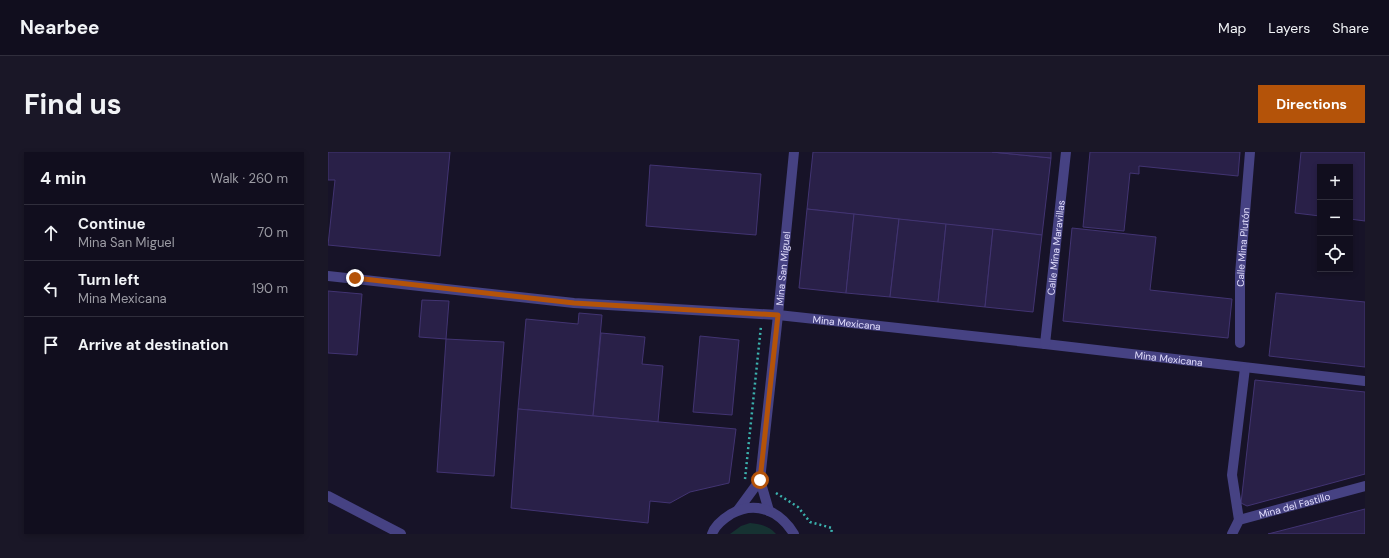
<!DOCTYPE html>
<meta charset="utf-8">
<style>
:root{--surface:#110e1e;--page:#1a1727;--text:#f1f3f6;--muted:#9c9ca4;--line:#302e3c;--accent:#b45309}
body{margin:0;font-family:"DM Sans",sans-serif;background:var(--page);color:var(--text)}
.controls{position:absolute;right:12px;top:12px;display:grid;overflow:hidden;border-radius:0px;box-shadow:0 2px 6px #0003}
.controls button{width:36px;height:36px;display:grid;place-items:center;padding:0;border:0;border-bottom:1px solid var(--line);background:var(--surface);color:var(--text);font:20px sans-serif}
.stop{position:absolute;width:12px;height:12px;margin:-9px;border:3px solid #b45309;border-radius:50%;background:#fff}
.stop.end{background:#b45309;border-color:#fff;box-shadow:0 1px 4px #0008}
.list{margin:0;padding:0;list-style:none}
h2{display:flex;justify-content:space-between;align-items:center;height:52px;margin:0;padding:0 16px;font-size:17px}
h2 small{font-size:13px;font-weight:400;color:var(--muted)}
.list li{display:grid;grid-template-columns:26px 1fr auto;gap:12px;align-items:center;box-sizing:border-box;height:56px;padding:0 16px;border-top:1px solid var(--line)}
.list b{display:block;font-size:15px;white-space:nowrap}
.list p{margin:0;font-size:13px;white-space:nowrap;color:var(--muted)}
.list em{font-size:13px;font-style:normal;color:var(--muted)}
.icon{flex:none;width:22px;height:22px;fill:none;stroke:currentColor;stroke-width:2;stroke-linecap:round;stroke-linejoin:round}
.map{position:relative;flex:none;width:1037px;height:382px;overflow:hidden;border-radius:0px}
header{display:flex;align-items:center;gap:24px;box-sizing:border-box;height:56px;padding:0 20px;background:var(--surface);border-bottom:1px solid var(--line)}
header strong{font-size:19px}
nav{display:flex;gap:22px;margin-inline-start:auto;font-size:14px}
.intro{display:flex;align-items:center;justify-content:space-between;box-sizing:border-box;height:96px;padding:0 24px}
h1{margin:0;font-size:28px}
.button{padding:10px 18px;border-radius:0px;background:var(--accent);color:#fff;font-size:14px;font-weight:700}
main{display:flex;gap:24px;padding:0 24px}
aside{flex:1;background:var(--surface);border-radius:0px;box-shadow:0 2px 6px #0003}
.map>svg:first-child{display:block}
.green{fill:#163232}
.building{fill:#292048;stroke:#423472}
.lines{fill:none;stroke-linecap:round;stroke-linejoin:round}
.path{stroke:#3bb2ae;stroke-width:2.5;stroke-dasharray:2 3;stroke-linecap:butt}
.minor{stroke:#464283;stroke-width:10}
.route{stroke:#b45309;stroke-width:5}
.labels{text-anchor:middle;stroke-width:3.5;stroke-linejoin:round;paint-order:stroke}
.street-label{font-size:10px;fill:#e1ddfc;stroke:#171328}
</style>
<header>
<strong>Nearbee</strong>
<nav><a>Map</a><a>Layers</a><a>Share</a></nav>
</header>
<div class="intro"><h1>Find us</h1><a class="button">Directions</a></div>
<main>
<aside>
<h2>4 min<small>Walk · 260 m</small></h2>
<ul class="list">
<li><svg class="icon" aria-label="ahead" viewBox="0 0 24 24"><path d="M12 20V5M6 11l6-6 6 6"/></svg><div><b>Continue</b><p>Mina San Miguel</p></div><em>70 m</em></li>
<li><svg class="icon" aria-label="left" viewBox="0 0 24 24"><path d="M17 20v-9H6M10 6l-5 5 5 5"/></svg><div><b>Turn left</b><p>Mina Mexicana</p></div><em>190 m</em></li>
<li><svg class="icon" aria-label="arrive" viewBox="0 0 24 24"><path d="M6 21V4h12l-3 4 3 4H6"/></svg><div><b>Arrive at destination</b></div></li>
</ul>
</aside>
<div class="map">
<svg width="1037" height="382" viewBox="0 0 1037 382">
<rect width="100%" height="100%" fill="#171328"/>
<path class="green" d="M422 371C433 372 441 374 448 382H402L413 374Z"/>
<g class="building">
<polygon points="0,0 122,0 112,104 0,93 7,28 0,28"/>
<polygon points="485,0 664,0 723,6 714,83 479,57"/>
<polygon points="664,0 723,0 723,6"/>
<polygon points="762,0 912,0 910,24 811,14 811,22 802,21 796,79 755,75"/>
<polygon points="973,0 1037,0 1037,69 1022,67 1022,15 992,15 992,64 967,61"/>
<polygon points="322,13 433,22 428,83 318,74"/>
<polygon points="479,57 526,62 518,141 471,136"/>
<polygon points="526,62 571,67 562,145 518,141"/>
<polygon points="571,67 618,72 610,150 562,145"/>
<polygon points="618,72 665,77 657,155 610,150"/>
<polygon points="744,76 828,85 822,138 904,147 900,186 735,169"/>
<polygon points="665,77 714,83 705,160 657,155"/>
<polygon points="0,139 34,142 29,203 0,201"/>
<polygon points="948,141 1037,150 1037,215 941,204"/>
<polygon points="94,148 121,149 118,187 91,185"/>
<polygon points="251,161 274,163 265,264 190,257 198,167 250,172"/>
<polygon points="273,181 317,185 314,212 335,214 330,270 265,264"/>
<polygon points="372,184 411,188 404,263 365,260"/>
<polygon points="118,187 176,190 166,324 109,320"/>
<polygon points="927,228 1037,240 1037,322 919,354 913,351"/>
<polygon points="190,257 408,277 401,331 362,340 342,351 322,349 320,371 183,356"/>
<polygon points="1037,357 1037,382 940,382"/>
</g>
<g class="lines">
<g class="path">
<polyline points="417,327 433,174"/>
<polyline points="448,341 470,355 482,370 504,376 503,382"/>
</g>
<g class="minor">
<path id="s1" d="M0 124 246 151 450 163 717 192 1037 229"/>
<path id="s2" d="M912 191V122L922 0"/>
<path id="s3" d="M717 192 738 0"/>
<polyline points="0,344 73,382"/>
<polyline points="410,358 432,328"/>
<path id="s4" d="M441 359 432 328 450 163 466 0"/>
<polyline points="911,368 904,323 917,216"/>
<path d="M384 382C387 373 395 367 403 362 428 348 452 359 466 382"/>
<path id="s5" d="M904 382 911 368 1037 334"/>
</g>
</g>
<g class="lines">
<polyline class="route" points="27,126 246,151 450,163 432,328"/>
</g>
<g class="labels">
<g class="street-label">
<text dy="4" stroke="none"><textPath href="#s3" startOffset="97">Calle Mina Maravillas</textPath></text>
<text dy="4" stroke="none"><textPath href="#s2" startOffset="96">Calle Mina Plutón</textPath></text>
<text dy="4" stroke="none"><textPath href="#s4" startOffset="245">Mina San Miguel</textPath></text>
<text dy="4" stroke="none"><textPath href="#s1" startOffset="521">Mina Mexicana</textPath></text>
<text dy="4" stroke="none"><textPath href="#s1" startOffset="845">Mina Mexicana</textPath></text>
<text dy="4" stroke="none"><textPath href="#s5" startOffset="73">Mina del Fastillo</textPath></text>
</g>
</g>
</svg>
<div class="controls">
<button>+</button>
<button>−</button>
<button><svg class="icon" aria-label="locate" viewBox="0 0 24 24"><circle cx="12" cy="12" r="6"/><path d="M12 2v4M12 18v4M2 12h4M18 12h4"/></svg></button>
</div>
<div class="stop" style="left:432px;top:328px"></div>
<div class="stop end" style="left:27px;top:126px"></div>
</div>
</main>
